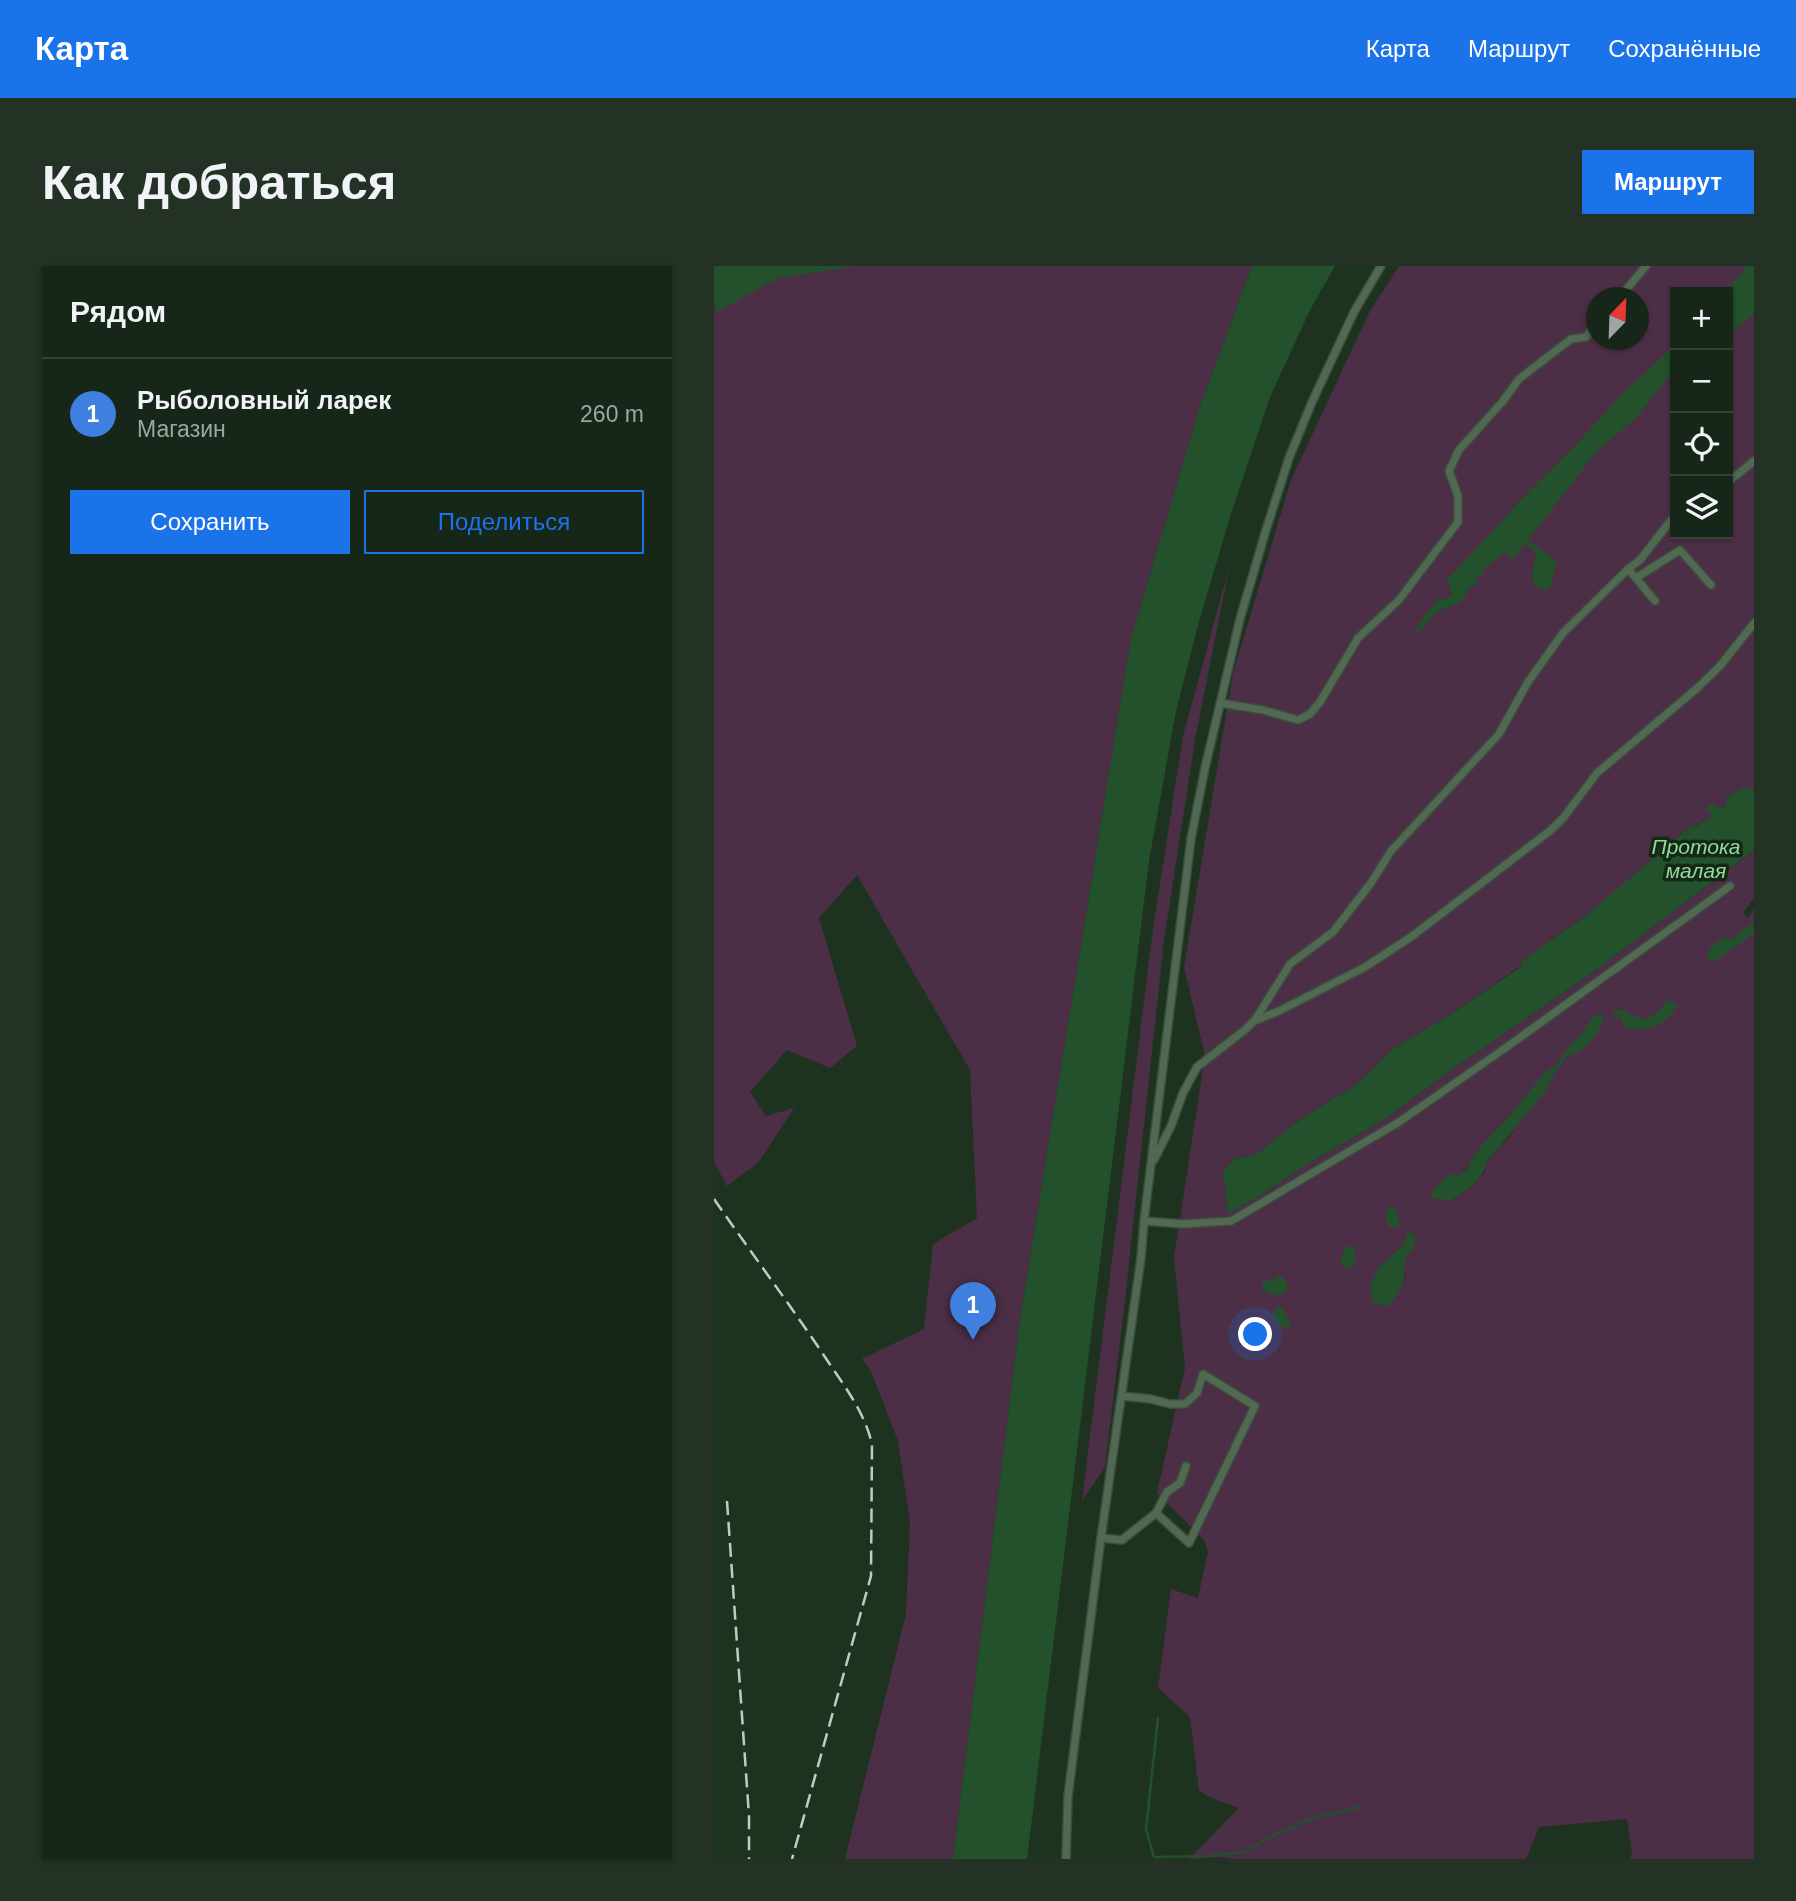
<!DOCTYPE html>
<html lang="ru">
<meta charset="utf-8">
<style>
:root{--surface:#162618;--page:#233225;--text:#f1f3f6;--muted:#9ea5a2;--line:#354337;--accent:#1a73e8}
body{margin:0;font-family:Arial,sans-serif;background:var(--page);color:var(--text)}
.controls{position:absolute;right:21px;top:21px;display:grid;overflow:hidden;border-radius:0px;box-shadow:0 2px 5px #0004}
.controls button{width:63px;height:63px;display:grid;place-items:center;padding:0;border:0;border-bottom:2px solid var(--line);background:var(--surface);color:var(--text);font:35px sans-serif}
.compass{position:absolute;left:872px;top:21px;width:63px;height:63px;border-radius:50%;background:var(--surface);box-shadow:0 2px 5px #0004;rotate:23deg}
.you{position:absolute;left:542px;top:1069px;width:24px;height:24px;margin:-18px;border:5px solid #fff;border-radius:50%;background:#1a73e8;box-shadow:0 0 0 10px #1a73e833}
.badge{display:grid;place-items:center;width:46px;height:46px;border-radius:50%;background:var(--accent);color:#fff;font-size:23px;font-weight:700}
.pin{position:absolute;translate:-50% -58px;filter:drop-shadow(0 2px 4px #0008)}
.pin::after{content:'';position:absolute;top:37px;width:24px;height:21px;background:inherit;clip-path:polygon(0 0,100% 0,50% 100%)}
.list{margin:0;padding:0;list-style:none}
h2{display:flex;justify-content:space-between;align-items:center;height:91px;margin:0;padding:0 28px;font-size:30px}
h2 small{font-size:23px;font-weight:400;color:var(--muted)}
.list li{display:grid;grid-template-columns:46px 1fr auto;gap:21px;align-items:center;box-sizing:border-box;height:112px;padding:0 28px;border-top:2px solid var(--line)}
.list b{display:block;font-size:26px;white-space:nowrap}
.list p{margin:0;font-size:23px;white-space:nowrap;color:var(--muted)}
.list em{font-size:23px;font-style:normal;color:var(--muted)}
.actions{display:flex;gap:14px;padding:21px 28px}
.actions a{flex:1;padding:16px 0;border:2px solid var(--accent);border-radius:0px;text-align:center;font-size:24px;color:var(--accent)}
.actions .main{background:var(--accent);color:#fff}
.icon{flex:none;width:38px;height:38px;fill:none;stroke:currentColor;stroke-width:2;stroke-linecap:round;stroke-linejoin:round}
.map{position:relative;flex:none;width:1040px;height:1593px;overflow:hidden;border-radius:0px}
header{display:flex;align-items:center;gap:42px;box-sizing:border-box;height:98px;padding:0 35px;background:var(--accent);color:#fff}
header strong{font-size:33px}
nav{display:flex;gap:38px;margin-inline-start:auto;font-size:24px}
.intro{display:flex;align-items:center;justify-content:space-between;box-sizing:border-box;height:168px;padding:0 42px}
h1{margin:0;font-size:49px}
.button{padding:18px 32px;border-radius:0px;background:var(--accent);color:#fff;font-size:24px;font-weight:700}
main{display:flex;gap:42px;padding:0 42px}
aside{flex:1;background:var(--surface);border-radius:0px;box-shadow:0 2px 5px #0004}
.map>svg:first-child{display:block}
.green{fill:#4c2f46;fill-rule:evenodd}
.water{fill:#23512b}
.lines{fill:none;stroke-linecap:round;stroke-linejoin:round}
.stream{stroke:#23512b;stroke-width:2.5}
.minor-casing{stroke:#3b4e3e;stroke-width:10}
.minor{stroke:#516953;stroke-width:7}
.rail{stroke:#bfcdc0;stroke-width:2.5;stroke-dasharray:14 7;stroke-linecap:butt}
.labels{text-anchor:middle;stroke-width:7;stroke-linejoin:round;paint-order:stroke}
.water-label{font-size:21px;font-style:italic;fill:#93d99b;stroke:#132916}
</style>
<header>
<strong>Карта</strong>
<nav><a>Карта</a><a>Маршрут</a><a>Сохранённые</a></nav>
</header>
<div class="intro"><h1>Как добраться</h1><a class="button">Маршрут</a></div>
<main>
<aside>
<h2>Рядом<small></small></h2>
<ul class="list">
<li><span class="badge" style="background:#3f7fe0">1</span><div><b>Рыболовный ларек</b><p>Магазин</p></div><em>260 m</em></li>
</ul>
<div class="actions"><a class="main">Сохранить</a><a>Поделиться</a></div>
</aside>
<div class="map">
<svg width="1040" height="1593" viewBox="0 0 1040 1593">
<rect width="100%" height="100%" fill="#1d3320"/>
<g class="green">
<polygon points="0,0 538,0 486,140 417,372 306,1053 239,1593 131,1593 192,1348 196,1257 184,1175 157,1105 148,1093 210,1063 219,978 263,952 256,804 143,609 105,652 143,780 116,802 73,784 36,826 52,850 80,842 44,897 13,920 0,896"/>
<path d="M685 0H1040V521L1038 523 1031 522 1012 531V539L994 553H991L870 651 839 672 808 699 734 750 681 781 642 819 591 850 541 889 519 893 508 908 512 924 513 947 550 927 590 900 671 853 733 807 889 699 1040 584V632L1029 647 1034 652 1040 643V1593H916L918 1588 913 1553 825 1561 812 1593H518C505 1589 489 1593 475 1593L525 1542C512 1536 496 1534 485 1524L476 1451 444 1422 457 1323 484 1332 494 1286 491 1275 443 1227 471 1102 460 992 491 790 470 701 519 407 577 214 655 47ZM961 26H1014V268H961ZM882 32H924V74H882ZM798 847 799 866 772 897 770 907 759 920 736 935 743 910C757 901 761 889 771 876 779 866 789 857 798 847ZM689 979 691 1012 665 1001Z"/>
<polygon points="515,302 481,474 450,674 411,1034 391,1201 368,1235 439,663 469,470"/>
</g>
<g class="water">
<polygon points="0,0 141,0 64,12 3,46 0,35"/>
<polygon points="538,0 621,0 596,44 556,131 516,251 484,359 462,445 435,595 313,1593 239,1593 306,1053 417,372 486,140"/>
<polygon points="1033,0 1040,0 1040,47 1014,71 1014,26 1011,26"/>
<path d="M961 79V103L921 153 883 185 814 274 843 295 837 320 834 323H827L820 319C817 308 819 299 823 288L811 278 799 293 790 287 772 301 766 311 763 309 761 312 764 315 762 320 758 319 747 336 723 346 703 367 701 363 725 332 732 334 738 328 733 314 819 221 860 181 907 129Z"/>
<polygon points="1031,521 1037,523 1040,521 1040,584 889,699 733,807 671,853 590,900 550,927 513,948 512,924 508,908 519,893 541,889 591,850 642,819 681,781 734,750 808,700 807,695 870,651 978,559 983,560 992,553 994,553 998,549 992,543 995,539 999,538 1007,543 1012,539 1012,531"/>
<polygon points="1038,657 1040,660 1040,666 1038,669 998,697 993,690 997,681 1008,672 1018,673"/>
<path d="M952 735 962 737 963 740C950 761 934 767 910 761L906 751H900L899 746 907 743 917 749 931 753 943 747Z"/>
<path d="M885 748 890 750C886 768 871 787 853 790L842 805 831 826 772 897C768 917 752 924 736 935L717 932 720 923 737 907 743 910 753 903 761 888 773 873 798 847 831 806 841 800 857 778 866 770 877 753Z"/>
<polygon points="675,941 681,941 686,959 680,962 675,961 671,949"/>
<path d="M694 966 702 969 700 982 691 991C691 1015 689 1023 674 1041L659 1036 656 1019 665 1001 689 979Z"/>
<path d="M638 979C643 991 645 994 636 1004L626 998 630 982Z"/>
<path d="M566 1009 571 1014 575 1023C565 1031 557 1031 548 1022L549 1015 558 1014Z"/>
<polygon points="565,1040 568,1041 577,1058 576,1062 566,1060 560,1055 562,1053 558,1047"/>
</g>
<g class="lines">
<polyline class="stream" points="444,1452 432,1563 440,1591 496,1590 530,1586 560,1569 597,1553 646,1541"/>
<g class="minor-casing">
<g id="minor">
<polyline points="905,32 932,0"/>
<polyline points="1014,216 1040,195"/>
<polyline points="914,303 922,312 966,284 997,319"/>
<polyline points="922,312 941,335"/>
<polyline points="506,437 549,444 584,454 596,448 606,436 644,372 685,334 744,256 744,230 735,205 745,184 789,135 805,113 857,73 872,71 882,58"/>
<polyline points="541,754 576,698 619,666 657,617 677,585 785,468 814,416 849,367 914,303 926,294 961,249"/>
<polyline points="440,894 457,860 469,827 483,801 532,763 540,755 565,745 651,701 697,671 837,564 850,551 883,507 981,424 1006,400 1040,357"/>
<polyline points="430,955 470,958 517,955 685,856 797,778 1016,620"/>
<polyline points="408,1130 437,1133 456,1138 471,1138 483,1127 489,1108 541,1140 475,1277 442,1247"/>
<polyline points="387,1272 408,1274 442,1247 453,1226 466,1217 472,1200"/>
<polyline points="352,1593 354,1530 387,1272 427,992 430,955 477,573 491,502 526,353 552,264 575,192 598,136 640,46 667,0"/>
</g>
</g>
<use href="#minor" class="minor"/>
<g class="rail">
<path d="M0 933C36 985 74 1036 109 1088 128 1117 150 1144 158 1178L157 1310 78 1593"/>
<polyline points="13,1235 35,1550 35,1593"/>
</g>
</g>
<g class="labels">
<g class="water-label">
<text x="982" y="588">Протока<tspan x="982" dy="24">малая</tspan></text>
</g>
</g>
</svg>
<div class="controls">
<button>+</button>
<button>−</button>
<button><svg class="icon" aria-label="locate" viewBox="0 0 24 24"><circle cx="12" cy="12" r="6"/><path d="M12 2v4M12 18v4M2 12h4M18 12h4"/></svg></button>
<button><svg class="icon" aria-label="layers" viewBox="0 0 24 24"><path d="M12 4l9 5-9 5-9-5zM3 14l9 5 9-5"/></svg></button>
</div>
<svg class="compass" viewBox="-18 -18 36 36"><path d="M0-13l5 13h-10z" fill="#e53935"/><path d="M0 13l5-13h-10z" fill="#9ea5a2"/></svg>
<div class="you"></div>
<div class="pin badge" style="left:259px;top:1074px;background:#3f7fe0">1</div>
</div>
</main>
